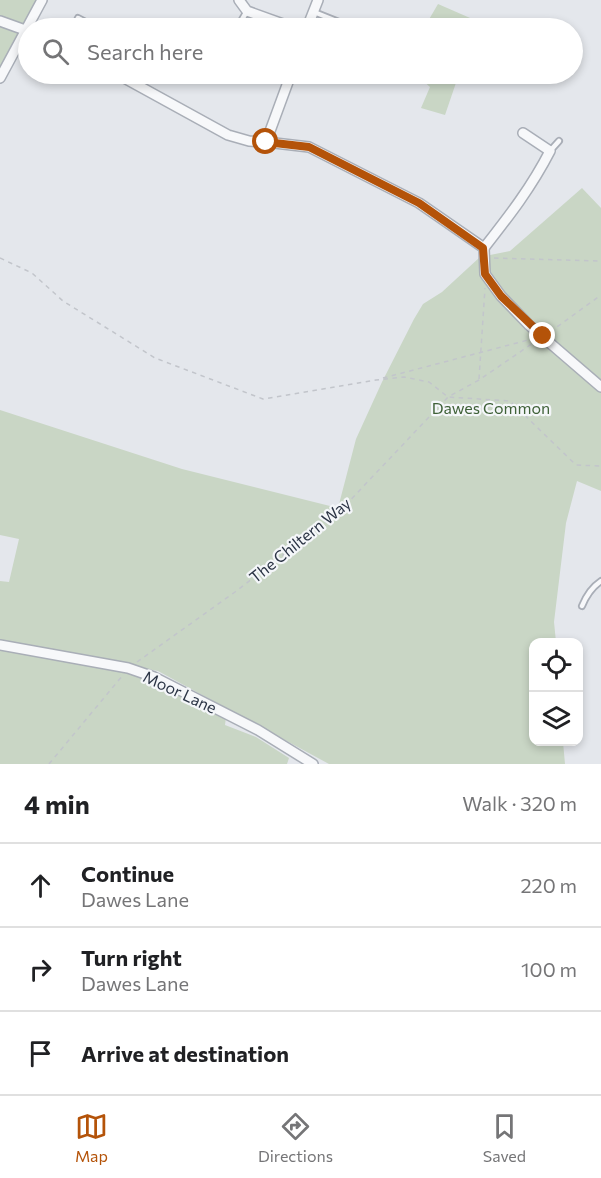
<!DOCTYPE html>
<meta charset="utf-8">
<style>
:root{--surface:#fff;--page:#f2f2f2;--text:#202124;--muted:#757577;--line:#e0e0e0;--accent:#b45309}
body{margin:0;font-family:Commissioner,sans-serif;background:var(--page);color:var(--text)}
.controls{position:absolute;right:18px;bottom:18px;display:grid;overflow:hidden;border-radius:12px;box-shadow:0 3px 9px #0003}
.controls button{width:54px;height:54px;display:grid;place-items:center;padding:0;border:0;border-bottom:2px solid var(--line);background:var(--surface);color:var(--text);font:30px sans-serif}
.stop{position:absolute;width:18px;height:18px;margin:-14px;border:4px solid #b45309;border-radius:50%;background:#fff}
.stop.end{background:#b45309;border-color:#fff;box-shadow:0 2px 6px #0008}
.list{margin:0;padding:0;list-style:none}
h2{display:flex;justify-content:space-between;align-items:center;height:78px;margin:0;padding:0 24px;font-size:26px}
h2 small{font-size:20px;font-weight:400;color:var(--muted)}
.list li{display:grid;grid-template-columns:39px 1fr auto;gap:18px;align-items:center;box-sizing:border-box;height:84px;padding:0 24px;border-top:2px solid var(--line)}
.list b{display:block;font-size:22px;white-space:nowrap}
.list p{margin:0;font-size:20px;white-space:nowrap;color:var(--muted)}
.list em{font-size:20px;font-style:normal;color:var(--muted)}
.icon{flex:none;width:33px;height:33px;fill:none;stroke:currentColor;stroke-width:2;stroke-linecap:round;stroke-linejoin:round}
.map{position:relative;flex:none;width:601px;height:764px;overflow:hidden}
.search{position:absolute;background:var(--surface);box-shadow:0 3px 9px #0003;left:18px;right:18px;top:18px;height:66px;display:flex;align-items:center;gap:15px;box-sizing:border-box;padding:0 21px;border-radius:33px;color:var(--muted);font-size:22px}
.sheet{height:330px;background:var(--surface)}
nav{display:flex;justify-content:space-around;align-items:center;box-sizing:border-box;height:84px;border-top:2px solid var(--line);background:var(--surface);font-size:16px;color:var(--muted)}
nav a{display:grid;justify-items:center;gap:3px}
nav .on{color:var(--accent)}
.map>svg:first-child{display:block}
.green{fill:#c9d6c5}
.lines{fill:none;stroke-linecap:round;stroke-linejoin:round}
.lane-casing{stroke:#a9aeb7;stroke-width:8}
.street-casing{stroke:#a9aeb7;stroke-width:12}
.path{stroke:#c2c5cb;stroke-width:1.5;stroke-dasharray:4.5 4.5;stroke-linecap:butt}
.lane{stroke:#f7f8fa;stroke-width:4.5}
.street{stroke:#f7f8fa;stroke-width:9}
.route{stroke:#b45309;stroke-width:8}
.labels{text-anchor:middle;stroke-width:4.5;stroke-linejoin:round;paint-order:stroke}
.park-label{font-size:16px;fill:#3f6138;stroke:#f4f6f9}
.street-label{font-size:16px;fill:#2b3445;stroke:#f4f6f9}
</style>
<div class="map">
<svg width="601" height="764" viewBox="0 0 601 764">
<rect width="100%" height="100%" fill="#e4e7ec"/>
<g class="green">
<polygon points="0,0 39,0 0,71"/>
<polygon points="438,4 477,21 474,28 424,28"/>
<polygon points="413,74 459,74 445,115 421,108 430,87 420,78 414,78"/>
<polygon points="582,188 601,208 601,491 577,481 566,523 554,622 556,642 534,642 534,742 563,742 565,764 329,764 158,671 137,667 127,663 0,640 0,581 9,582 19,539 0,535 0,410 182,469 338,508 356,439 382,382 414,319 423,304 442,292 480,257 510,251"/>
<path d="M0 650C54 656 113 664 164 684 185 693 206 707 226 717L225 725 256 737 289 758 287 764H0Z"/>
</g>
<g class="lines">
<g class="lane-casing">
<g id="lane">
<polyline points="314,12 354,28"/>
<polyline points="73,28 78,18 95,27"/>
<polyline points="237,28 247,11"/>
<polyline points="550,151 559,141"/>
<path d="M582 606C586 596 592 587 601 581"/>
</g>
</g>
<g class="street-casing">
<g id="street">
<polyline points="239,0 247,11 294,28"/>
<polyline points="0,21 25,30"/>
<polyline points="307,28 318,0"/>
<polyline points="117,74 228,135 249,141 266,142 309,147 419,203 484,248 485,274 501,296 529,325 601,387"/>
<polyline points="0,78 42,0"/>
<polyline points="266,142 291,74"/>
<path d="M484 248C509 216 531 188 550 151L523 133"/>
<polyline points="0,645 128,668 154,677 258,730 313,764"/>
</g>
</g>
<g class="path">
<polyline points="0,258 32,273 63,301 155,358 263,399 376,380 404,377 429,382 448,397 510,401 576,465 601,466"/>
<polyline points="494,258 601,261"/>
<polyline points="550,332 601,295"/>
<polyline points="383,378 532,339"/>
<polyline points="479,379 485,288"/>
<polyline points="137,662 235,592 340,511 448,397 479,380 536,341"/>
<polyline points="49,764 123,675"/>
</g>
<use href="#lane" class="lane"/>
<use href="#street" class="street"/>
</g>
<g class="lines">
<polyline class="route" points="266,142 309,147 419,203 483,248 485,274 501,296 543,336"/>
</g>
<g class="labels">
<g class="park-label">
<text x="491" y="414">Dawes Common</text>
</g>
<g class="street-label">
<text transform="translate(300 540) rotate(-39)" y="6">The Chiltern Way</text>
<text transform="translate(180 692) rotate(25)" y="6">Moor Lane</text>
</g>
</g>
</svg>
<div class="controls">
<button><svg class="icon" aria-label="locate" viewBox="0 0 24 24"><circle cx="12" cy="12" r="6"/><path d="M12 2v4M12 18v4M2 12h4M18 12h4"/></svg></button>
<button><svg class="icon" aria-label="layers" viewBox="0 0 24 24"><path d="M12 4l9 5-9 5-9-5zM3 14l9 5 9-5"/></svg></button>
</div>
<div class="stop" style="left:266px;top:142px"></div>
<div class="stop end" style="left:543px;top:336px"></div>
<div class="search"><svg class="icon" aria-label="search" viewBox="0 0 24 24"><circle cx="10" cy="10" r="6"/><path d="M15 15l6 6"/></svg>Search here</div>
</div>
<section class="sheet">
<h2>4 min<small>Walk · 320 m</small></h2>
<ul class="list">
<li><svg class="icon" aria-label="ahead" viewBox="0 0 24 24"><path d="M12 20V5M6 11l6-6 6 6"/></svg><div><b>Continue</b><p>Dawes Lane</p></div><em>220 m</em></li>
<li><svg class="icon" aria-label="right" viewBox="0 0 24 24"><path d="M7 20v-9h11M14 6l5 5-5 5"/></svg><div><b>Turn right</b><p>Dawes Lane</p></div><em>100 m</em></li>
<li><svg class="icon" aria-label="arrive" viewBox="0 0 24 24"><path d="M6 21V4h12l-3 4 3 4H6"/></svg><div><b>Arrive at destination</b></div></li>
</ul>
</section>
<nav>
<a class="on"><svg class="icon" aria-label="map" viewBox="0 0 24 24"><path d="M3 6l6-2 6 2 6-2v14l-6 2-6-2-6 2zM9 4v14M15 6v14"/></svg>Map</a>
<a><svg class="icon" aria-label="directions" viewBox="0 0 24 24"><path d="M12 3l9 9-9 9-9-9zM9 14v-3h6M13 9l2 2-2 2"/></svg>Directions</a>
<a><svg class="icon" aria-label="saved" viewBox="0 0 24 24"><path d="M7 4h10v16l-5-4-5 4z"/></svg>Saved</a>
</nav>
